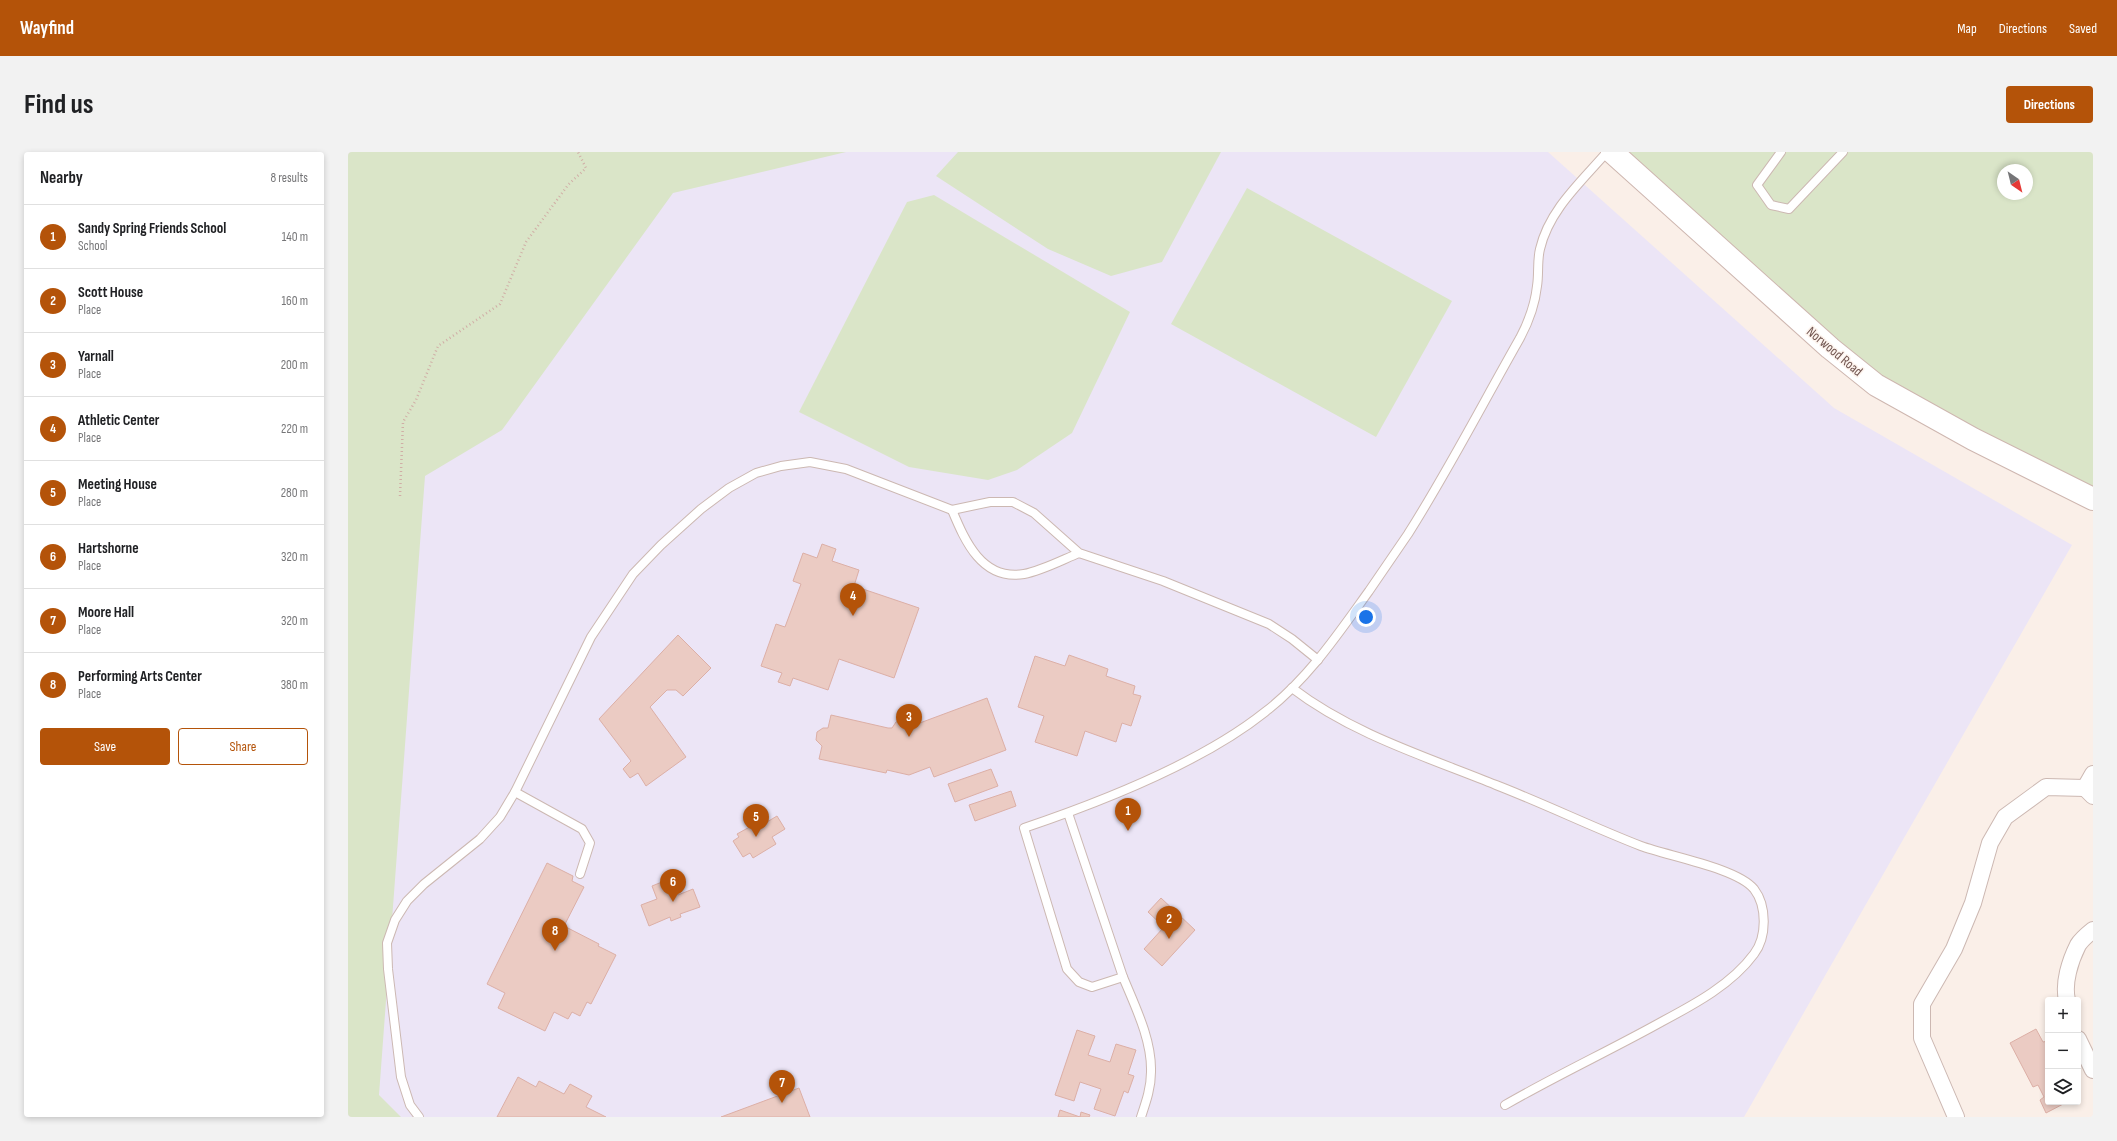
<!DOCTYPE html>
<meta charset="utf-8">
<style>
:root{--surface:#fff;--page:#f2f2f2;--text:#202124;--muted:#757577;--line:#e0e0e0;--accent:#b45309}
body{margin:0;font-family:"Sofia Sans Condensed",sans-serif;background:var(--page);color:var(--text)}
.controls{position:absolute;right:12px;bottom:12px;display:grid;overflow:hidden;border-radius:4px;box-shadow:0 2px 6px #0003}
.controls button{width:36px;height:36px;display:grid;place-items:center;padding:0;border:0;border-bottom:1px solid var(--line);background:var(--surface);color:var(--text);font:20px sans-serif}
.compass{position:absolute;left:1649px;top:12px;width:36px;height:36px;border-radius:50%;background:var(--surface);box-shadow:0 2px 6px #0003;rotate:145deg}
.you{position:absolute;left:1018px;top:465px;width:14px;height:14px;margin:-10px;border:3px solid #fff;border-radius:50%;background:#1a73e8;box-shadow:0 0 0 6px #1a73e833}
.badge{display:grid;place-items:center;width:26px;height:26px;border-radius:50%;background:var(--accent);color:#fff;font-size:13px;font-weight:700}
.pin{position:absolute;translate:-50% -33px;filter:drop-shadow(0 1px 2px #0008)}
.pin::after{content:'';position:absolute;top:21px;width:14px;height:12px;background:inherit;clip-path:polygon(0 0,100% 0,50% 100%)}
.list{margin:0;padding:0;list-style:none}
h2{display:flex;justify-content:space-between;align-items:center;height:52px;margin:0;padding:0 16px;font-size:17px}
h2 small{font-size:13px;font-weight:400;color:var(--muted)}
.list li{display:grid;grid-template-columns:26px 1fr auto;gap:12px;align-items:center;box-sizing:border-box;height:64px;padding:0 16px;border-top:1px solid var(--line)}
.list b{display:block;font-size:15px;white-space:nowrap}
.list p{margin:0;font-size:13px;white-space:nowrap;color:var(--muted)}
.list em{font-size:13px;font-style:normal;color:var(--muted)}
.actions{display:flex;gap:8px;padding:12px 16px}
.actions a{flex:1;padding:9px 0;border:1px solid var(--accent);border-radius:4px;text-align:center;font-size:14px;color:var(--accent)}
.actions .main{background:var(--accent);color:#fff}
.icon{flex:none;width:22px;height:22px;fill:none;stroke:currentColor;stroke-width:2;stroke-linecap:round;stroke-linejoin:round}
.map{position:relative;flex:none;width:1745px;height:965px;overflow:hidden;border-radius:4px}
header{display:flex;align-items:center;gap:24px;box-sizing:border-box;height:56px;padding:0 20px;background:var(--accent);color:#fff}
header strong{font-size:19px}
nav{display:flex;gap:22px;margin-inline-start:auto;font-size:14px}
.intro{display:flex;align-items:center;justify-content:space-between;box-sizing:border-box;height:96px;padding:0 24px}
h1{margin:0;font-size:28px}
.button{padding:10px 18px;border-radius:4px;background:var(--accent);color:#fff;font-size:14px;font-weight:700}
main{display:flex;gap:24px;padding:0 24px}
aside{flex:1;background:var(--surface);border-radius:4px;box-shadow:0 2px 6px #0003}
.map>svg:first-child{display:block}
.education{fill:#ece5f6}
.green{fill:#dae5c8;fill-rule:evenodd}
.building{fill:#ebcbc3;stroke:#dcafa6}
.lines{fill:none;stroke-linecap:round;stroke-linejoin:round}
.lane-casing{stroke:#ccb8b2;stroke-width:10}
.street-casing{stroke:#ccb8b2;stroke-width:18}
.secondary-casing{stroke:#ceb7b0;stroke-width:24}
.path{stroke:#d0aea6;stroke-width:2.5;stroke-dasharray:1 3;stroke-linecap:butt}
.lane{stroke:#fff;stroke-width:8}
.street{stroke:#fff;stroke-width:16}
.secondary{stroke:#fff;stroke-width:22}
.labels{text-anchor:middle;stroke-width:3;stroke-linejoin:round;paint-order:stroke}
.street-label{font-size:14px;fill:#70544f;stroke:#fdf4ee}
</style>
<header>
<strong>Wayfind</strong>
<nav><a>Map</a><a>Directions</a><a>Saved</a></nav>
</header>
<div class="intro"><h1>Find us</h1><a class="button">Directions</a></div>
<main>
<aside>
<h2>Nearby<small>8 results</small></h2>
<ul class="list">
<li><span class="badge">1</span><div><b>Sandy Spring Friends School</b><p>School</p></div><em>140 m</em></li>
<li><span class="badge">2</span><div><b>Scott House</b><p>Place</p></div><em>160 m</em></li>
<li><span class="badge">3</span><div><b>Yarnall</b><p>Place</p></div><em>200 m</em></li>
<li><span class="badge">4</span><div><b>Athletic Center</b><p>Place</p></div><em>220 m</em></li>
<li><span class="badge">5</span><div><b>Meeting House</b><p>Place</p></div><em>280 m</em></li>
<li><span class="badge">6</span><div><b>Hartshorne</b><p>Place</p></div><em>320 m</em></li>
<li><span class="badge">7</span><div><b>Moore Hall</b><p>Place</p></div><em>320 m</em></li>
<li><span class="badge">8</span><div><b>Performing Arts Center</b><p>Place</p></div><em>380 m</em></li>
</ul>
<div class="actions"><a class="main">Save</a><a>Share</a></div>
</aside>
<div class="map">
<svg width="1745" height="965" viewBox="0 0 1745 965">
<rect width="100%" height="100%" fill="#faefe8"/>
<polygon class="education" points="0,0 1200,0 1486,256 1724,393 1396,965 0,965"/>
<g class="green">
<polygon points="0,0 498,0 325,41 154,278 77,324 31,943 53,965 0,965"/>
<polygon points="610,0 873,0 814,110 763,124 700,97 588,24"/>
<path d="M1264 0H1745V347L1528 233ZM1655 18H1679V42H1655Z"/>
<polygon points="899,36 1104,149 1028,285 823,172"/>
<polygon points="586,43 782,160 724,281 669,318 640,328 561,315 451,260 559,50"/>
</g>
<g class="building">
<polygon points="474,392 488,397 484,409 511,418 506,434 571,456 546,526 491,507 480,538 445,526 442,534 430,530 434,521 413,514 428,472 437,475 453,432 445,429 455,401 469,406"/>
<polygon points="330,483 363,516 335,544 328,538 319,538 302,555 338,605 298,634 290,621 282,626 275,617 283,609 251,567"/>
<polygon points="721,503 760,517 758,524 787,534 785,542 793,544 783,574 774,571 768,590 737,579 729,604 687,590 696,564 670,555 687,504 717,514"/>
<polygon points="639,546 658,598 586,625 582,615 561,623 539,618 538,621 471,607 474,594 468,588 469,580 475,576 480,576 483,563 540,576 544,576 548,570 554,568 559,570 561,575"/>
<polygon points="643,617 650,634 607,650 600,632"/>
<polygon points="663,639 668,654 627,669 621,653"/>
<polygon points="429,664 437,677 424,685 428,692 405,706 402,701 395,705 385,689 391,685 389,682 407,672 409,676"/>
<polygon points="199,711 225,724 224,729 236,735 216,774 251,792 250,794 268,803 243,852 239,850 232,864 224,860 220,867 206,860 197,879 150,856 157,841 139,832"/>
<polygon points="324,726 330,743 345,737 352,755 332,762 333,765 323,769 322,765 301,774 293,753 309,747 304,734"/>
<polygon points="813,746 847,778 814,814 796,797 816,775 800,760"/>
<polygon points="1688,877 1695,890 1700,889 1700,950 1719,950 1698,961 1692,948 1696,945 1690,933 1685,935 1662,891"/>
<polygon points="729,878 747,884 740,903 762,910 768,892 788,898 780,922 786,924 780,941 776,939 767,964 746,957 753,937 732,930 726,949 707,943"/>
<polygon points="170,925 188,935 191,929 216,942 222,932 244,944 238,955 258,965 149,965"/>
<polygon points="451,936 462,965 373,965"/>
<polygon points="712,958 732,965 733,960 742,963 741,965 710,965"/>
</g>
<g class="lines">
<g class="lane-casing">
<g id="lane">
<polyline points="1433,0 1409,33 1423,53 1441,57 1495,0"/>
<path d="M731 401C714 408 693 419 676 422 634 429 617 389 604 358L642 350H665L686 361 731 401 815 429 921 472 944 487 970 508"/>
<path d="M944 536C1004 582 1079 605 1148 633 1197 652 1244 675 1293 694 1320 704 1389 716 1406 737 1419 754 1419 785 1406 802 1384 832 1347 852 1315 869 1263 898 1209 923 1157 953"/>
<polyline points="167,640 234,677 242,691 232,722"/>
<path d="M720 661 775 825 744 835 731 830 719 817 676 676C753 650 853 611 917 560 960 527 990 482 1021 439 1034 420 1047 401 1060 382 1100 319 1135 251 1172 186 1181 169 1187 153 1189 134 1191 122 1189 109 1192 97 1201 58 1233 30 1259 0"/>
<path d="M775 825C787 854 804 888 803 920 803 936 798 950 793 965"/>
<polyline points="71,965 62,953 53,925 40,817 39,791 47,768 59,749 76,732 132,687 152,665 167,640 243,485 285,422 313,393 353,357 381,336 408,321 433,314 462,310 498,317 604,358"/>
</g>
</g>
<g class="street-casing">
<g id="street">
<polyline points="1745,622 1737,636 1745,644"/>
<path d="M1719 848C1715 831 1722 809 1730 793 1733 788 1740 782 1745 778"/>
<polyline points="1730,887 1745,918"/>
<polyline points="1608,965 1574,886 1574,852 1606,797 1625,751 1642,691 1657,665 1698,635 1737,636"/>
</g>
</g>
<g class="secondary-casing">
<polyline id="secondary" points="1264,0 1482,196 1528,233 1625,287 1745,347"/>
</g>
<polyline class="path" points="52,344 55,270 68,248 90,194 152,152 178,90 220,33 238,16 230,0"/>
<use href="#lane" class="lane"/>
<use href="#street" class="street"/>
<use href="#secondary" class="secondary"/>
</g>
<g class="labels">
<g class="street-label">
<text transform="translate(1487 199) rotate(40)" y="5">Norwood Road</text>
</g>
</g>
</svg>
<div class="controls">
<button>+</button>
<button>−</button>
<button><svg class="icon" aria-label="layers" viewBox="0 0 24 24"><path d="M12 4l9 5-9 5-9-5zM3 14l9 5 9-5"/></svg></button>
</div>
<svg class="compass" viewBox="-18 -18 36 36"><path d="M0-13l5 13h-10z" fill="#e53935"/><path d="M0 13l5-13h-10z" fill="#757577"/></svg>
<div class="you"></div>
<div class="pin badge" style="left:780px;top:679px">1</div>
<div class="pin badge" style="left:821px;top:787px">2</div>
<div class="pin badge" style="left:561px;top:585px">3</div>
<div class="pin badge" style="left:505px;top:464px">4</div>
<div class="pin badge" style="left:408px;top:685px">5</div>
<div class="pin badge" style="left:325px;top:750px">6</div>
<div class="pin badge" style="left:434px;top:951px">7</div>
<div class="pin badge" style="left:207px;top:799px">8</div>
</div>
</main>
